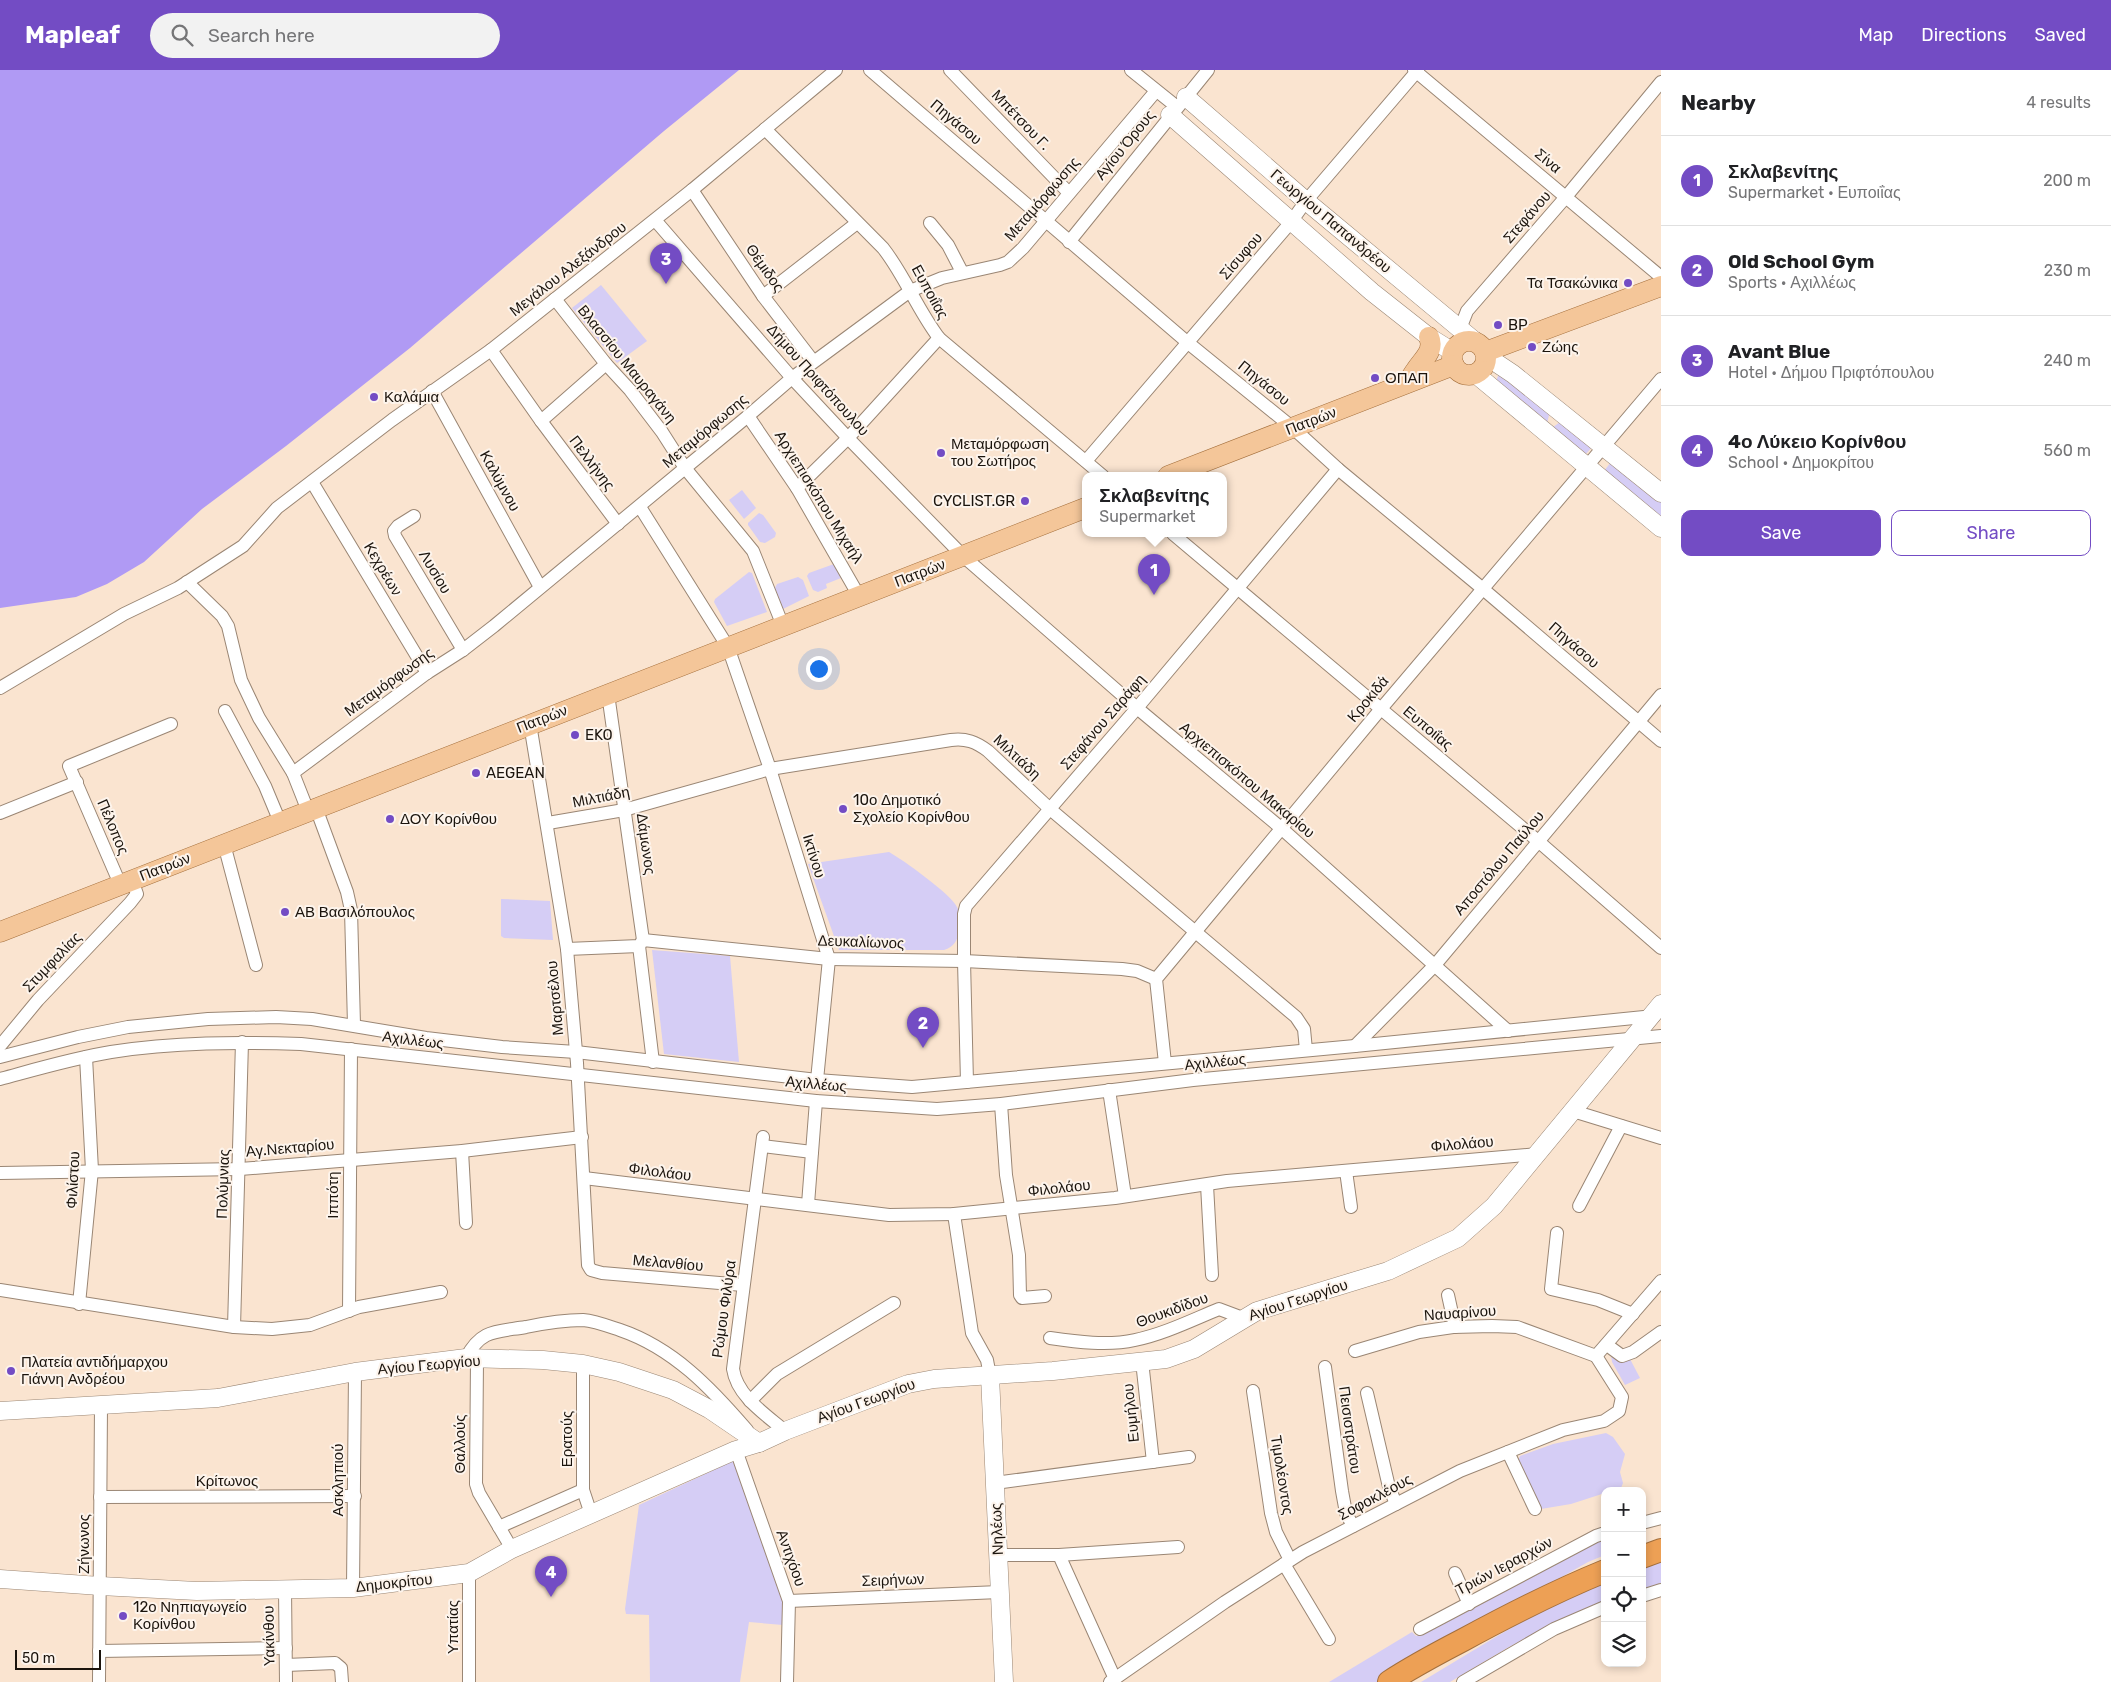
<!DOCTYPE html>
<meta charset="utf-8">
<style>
:root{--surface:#fff;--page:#f2f2f2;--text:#202124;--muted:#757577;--line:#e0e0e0;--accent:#734cc4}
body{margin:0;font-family:Rubik,sans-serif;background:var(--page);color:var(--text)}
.controls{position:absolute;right:15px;bottom:15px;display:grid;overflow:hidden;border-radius:10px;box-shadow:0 2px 8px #0003}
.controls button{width:45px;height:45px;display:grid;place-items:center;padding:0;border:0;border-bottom:1px solid var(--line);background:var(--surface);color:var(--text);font:25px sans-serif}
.scale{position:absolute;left:15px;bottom:12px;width:86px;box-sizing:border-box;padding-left:5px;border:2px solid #1b140d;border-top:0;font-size:14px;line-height:18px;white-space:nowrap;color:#1b140d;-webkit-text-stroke:4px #fdf4ec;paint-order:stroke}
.you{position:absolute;left:818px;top:598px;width:18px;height:18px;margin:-12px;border:4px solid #fff;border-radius:50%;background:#1a73e8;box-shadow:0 0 0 8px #1a73e833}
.badge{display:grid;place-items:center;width:32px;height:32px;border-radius:50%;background:var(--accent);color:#fff;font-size:16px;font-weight:700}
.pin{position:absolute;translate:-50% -41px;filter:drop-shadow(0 1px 2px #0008)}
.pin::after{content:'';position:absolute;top:26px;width:18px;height:15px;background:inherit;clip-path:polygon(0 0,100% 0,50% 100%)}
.popup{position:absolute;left:1082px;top:402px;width:145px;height:65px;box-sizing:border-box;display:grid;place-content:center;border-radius:10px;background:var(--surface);filter:drop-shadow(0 1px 4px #0005);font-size:16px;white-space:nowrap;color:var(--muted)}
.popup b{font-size:19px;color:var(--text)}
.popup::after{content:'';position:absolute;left:50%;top:100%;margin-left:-10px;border:10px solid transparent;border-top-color:var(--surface)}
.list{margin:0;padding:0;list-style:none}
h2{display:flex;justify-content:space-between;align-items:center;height:65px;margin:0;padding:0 20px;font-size:21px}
h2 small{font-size:16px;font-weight:400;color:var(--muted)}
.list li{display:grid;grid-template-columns:32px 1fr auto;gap:15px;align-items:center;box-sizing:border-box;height:90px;padding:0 20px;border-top:1px solid var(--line)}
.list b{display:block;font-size:19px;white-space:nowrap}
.list p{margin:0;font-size:16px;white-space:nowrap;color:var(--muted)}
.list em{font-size:16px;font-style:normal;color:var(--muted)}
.actions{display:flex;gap:10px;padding:15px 20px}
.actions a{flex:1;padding:11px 0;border:1px solid var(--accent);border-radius:10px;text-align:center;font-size:18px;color:var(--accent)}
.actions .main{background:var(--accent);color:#fff}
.icon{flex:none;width:28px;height:28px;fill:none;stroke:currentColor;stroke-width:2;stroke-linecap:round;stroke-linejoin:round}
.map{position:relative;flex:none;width:1661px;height:1612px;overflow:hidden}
header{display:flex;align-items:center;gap:30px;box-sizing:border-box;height:70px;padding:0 25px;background:var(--accent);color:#fff}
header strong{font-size:24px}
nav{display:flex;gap:28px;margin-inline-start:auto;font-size:18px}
.search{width:350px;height:45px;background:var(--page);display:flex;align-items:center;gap:12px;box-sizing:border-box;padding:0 18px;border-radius:28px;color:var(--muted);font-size:19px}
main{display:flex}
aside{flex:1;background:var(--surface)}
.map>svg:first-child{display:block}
.green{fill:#d5cdf5}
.water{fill:#b09af4}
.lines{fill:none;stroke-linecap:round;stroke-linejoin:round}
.street-casing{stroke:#9a8674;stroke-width:14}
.secondary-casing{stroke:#9a8674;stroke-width:19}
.primary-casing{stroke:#a46f3c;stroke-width:21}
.highway-casing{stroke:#a46f3c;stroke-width:24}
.street{stroke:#fff;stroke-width:12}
.secondary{stroke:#fff;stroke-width:18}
.primary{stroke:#f4c699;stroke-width:20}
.highway{stroke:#eda055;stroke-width:22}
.poi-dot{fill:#734cc4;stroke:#fdf4ec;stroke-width:2}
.labels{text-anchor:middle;stroke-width:4;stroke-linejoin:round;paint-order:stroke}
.street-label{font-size:15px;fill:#1b140d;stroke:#fdf4ec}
.poi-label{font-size:15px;fill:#1b140d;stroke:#fdf4ec;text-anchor:start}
</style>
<header>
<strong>Mapleaf</strong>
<div class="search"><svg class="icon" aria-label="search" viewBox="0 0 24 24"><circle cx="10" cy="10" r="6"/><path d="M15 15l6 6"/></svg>Search here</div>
<nav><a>Map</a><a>Directions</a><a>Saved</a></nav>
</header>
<main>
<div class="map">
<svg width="1661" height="1612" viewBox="0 0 1661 1612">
<rect width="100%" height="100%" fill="#fae4d0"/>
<g class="green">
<polygon points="601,215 647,271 617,293 572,238"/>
<polygon points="1499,304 1552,343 1549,345 1547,354 1496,311"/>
<polygon points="1560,352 1592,377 1585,385 1552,358"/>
<polygon points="1611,392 1661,430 1661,450 1604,401"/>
<polygon points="742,420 756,438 744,449 729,430"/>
<polygon points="759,443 763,445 776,463 775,467 765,473 760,472 748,455 748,453"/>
<polygon points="834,494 842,507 841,508 826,514 827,518 818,522 813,520 807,506 809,503"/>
<polygon points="749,502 752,503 767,542 727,556 714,532 715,529"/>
<polygon points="798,507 803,510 809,526 783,539 775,518 777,514"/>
<path d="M889 782C902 789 952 825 957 837 961 844 959 853 959 860 958 870 954 877 944 880H839L808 794Z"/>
<polygon points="501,829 550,831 553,870 504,868 501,866"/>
<polygon points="652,880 730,886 739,992 664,984"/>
<polygon points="1611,1285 1630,1289 1640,1308 1625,1315 1612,1292"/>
<polygon points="1606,1363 1613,1367 1625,1384 1620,1402 1623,1413 1621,1418 1605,1421 1605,1423 1571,1434 1541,1439 1518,1391 1520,1386 1553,1374"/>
<polygon points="733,1391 785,1531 783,1555 749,1552 740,1612 650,1612 649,1545 626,1544 625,1539 639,1435"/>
<polygon points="1605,1468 1605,1485 1588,1492 1378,1612 1329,1612 1412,1562 1416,1566 1588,1474"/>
<polygon points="1661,1484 1661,1513 1642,1519 1642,1492"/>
<path d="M1605 1509V1533L1568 1546 1509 1577 1450 1612H1421C1481 1576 1541 1537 1605 1509Z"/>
</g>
<polygon class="water" points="0,0 739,0 664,61 410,278 286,376 202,439 144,492 107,514 76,527 0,538"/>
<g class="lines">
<g class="street-casing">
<g id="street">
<polyline points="870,0 1187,272 1293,358 1338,399 1483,519 1661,671"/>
<polyline points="950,0 1069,123"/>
<polyline points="1131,0 1177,37"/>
<polyline points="1414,0 1661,207"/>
<path d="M765 59 883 178C905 206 917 239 939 268L1103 406"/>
<polyline points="692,120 763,226 813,291"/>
<polyline points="655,150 792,308 848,368 963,486 1137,638 1281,758 1508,961"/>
<polyline points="930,153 948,175 962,202"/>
<polyline points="1069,172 1208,0"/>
<polyline points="763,226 857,153"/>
<polyline points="555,229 606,294 630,320 662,362 685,398 753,481 783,556"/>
<polyline points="1460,259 1467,241 1565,128 1661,12"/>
<polyline points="491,280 541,351 618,454"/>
<polyline points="432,321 540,517"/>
<polyline points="748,346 797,418 859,526"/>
<polyline points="541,351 606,294"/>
<polyline points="1086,391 1291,152 1306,131 1418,0"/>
<polyline points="312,412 427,603"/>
<polyline points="797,418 848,368 939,268"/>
<polyline points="640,437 728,577 770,699 829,889 817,1010"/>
<polyline points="414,446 398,456 394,461 395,466 463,580"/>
<polyline points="1173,464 1538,771 1661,878"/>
<polyline points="187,512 222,546 228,556 241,610 259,648 293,703"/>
<polyline points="0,618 124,544 178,518 243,476 277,438 392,350 491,280 692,120 836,0"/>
<polyline points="608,624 643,870"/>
<polyline points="225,641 265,716 280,752"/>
<polyline points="530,654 567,879 577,993 588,1195 591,1200 602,1203 743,1215"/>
<polyline points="316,738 347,822 351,840 354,955"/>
<polyline points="308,741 293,703 427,603 463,580 494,556 748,346 792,308 910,221 942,208 1000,195 1008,192 1023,178 1156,21"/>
<polyline points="0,743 77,712"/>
<path d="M548 753 624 740 770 699 951 670C966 668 976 672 988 681L1050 739 1296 947 1304 959 1306 980"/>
<polyline points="224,774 256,895"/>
<polyline points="120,814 69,696 171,654"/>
<polyline points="639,876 653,992"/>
<polyline points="567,879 639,876 643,870 829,889 964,891 1122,899 1137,901 1156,909"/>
<polyline points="0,976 38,930 130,833 137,824 132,810"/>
<polyline points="1355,976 1435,895 1661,625"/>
<polyline points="0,987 78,967 128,957 208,949 276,947 312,949 426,968 502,977 576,982 817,1010 912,1017 1355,976 1654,946"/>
<polyline points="1165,993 1156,909 1380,640 1661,309"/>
<path d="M0 1009C37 999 74 988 111 982 174 972 238 972 301 974L816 1031 937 1039 1001 1034 1193 1010 1661 966"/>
<polyline points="967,1012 964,891 964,844 966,836 1137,638 1338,399"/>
<polyline points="1109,1020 1125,1126"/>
<polyline points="1001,1034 1006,1105 1019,1185 1020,1225 1022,1228 1045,1226"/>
<polyline points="1573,1041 1661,1068"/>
<path d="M763 1067 733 1299C737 1326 765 1344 785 1361"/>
<polyline points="762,1076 812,1082"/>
<polyline points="462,1081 466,1153"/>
<polyline points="1346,1101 1351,1137"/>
<polyline points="0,1103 240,1099 462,1081 582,1067"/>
<polyline points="584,1108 889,1145 954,1144 1115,1128 1227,1111 1538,1084"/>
<polyline points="1207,1115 1212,1205"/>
<polyline points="808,1134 816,1031"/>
<polyline points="1579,1136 1621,1056"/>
<polyline points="954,1144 972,1263 987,1290 990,1306"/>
<polyline points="1557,1163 1551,1219 1598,1230 1633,1244"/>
<polyline points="0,1220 234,1257 272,1259 310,1255 359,1237 441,1222"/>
<polyline points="1448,1225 1455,1257"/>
<polyline points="79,1234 92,1100 86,987"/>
<polyline points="349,1241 351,979"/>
<polyline points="234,1257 242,972"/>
<path d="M1050 1268C1077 1272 1108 1276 1135 1270 1164 1264 1192 1250 1219 1239L1243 1248"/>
<polyline points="1607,1275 1622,1286 1633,1282 1661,1262"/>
<polyline points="1355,1281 1419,1262 1453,1257 1492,1256 1517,1257 1596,1286"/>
<polyline points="1596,1286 1661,1211"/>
<path d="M466 1288C481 1259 496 1262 526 1257 545 1253 564 1250 583 1250 595 1251 608 1256 620 1260 673 1278 711 1318 747 1360"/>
<polyline points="477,1289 476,1414 479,1423 512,1479"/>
<polyline points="1142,1291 1153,1392"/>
<polyline points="583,1294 583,1420 591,1444"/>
<polyline points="1325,1297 1342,1421 1346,1443 1353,1456"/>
<polyline points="1253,1321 1271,1443 1276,1462 1290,1490"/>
<polyline points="1367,1323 1389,1417 1396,1434"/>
<polyline points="750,1331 777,1304 894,1233"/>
<polyline points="736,1380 789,1531 787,1612"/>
<polyline points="1508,1382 1535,1439"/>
<polyline points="995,1413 1189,1387"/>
<polyline points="100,1427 355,1426"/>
<polyline points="1642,1453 1661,1448"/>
<polyline points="499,1457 583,1420"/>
<polyline points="998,1485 1059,1485 1178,1477"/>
<polyline points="1059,1485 1115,1609"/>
<polyline points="1284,1494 1329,1569"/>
<polyline points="469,1503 469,1612"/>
<polyline points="1455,1503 1469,1534"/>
<polyline points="353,1518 355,1302"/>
<polyline points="285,1519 286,1612"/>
<polyline points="1642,1526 1661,1520"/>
<polyline points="789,1531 999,1522"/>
<polyline points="1420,1559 1596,1466 1605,1463"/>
<polyline points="99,1581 286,1578"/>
<polyline points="286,1595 335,1593 341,1598 342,1612"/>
<polyline points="99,1612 101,1336"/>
<polyline points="1110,1612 1225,1532 1303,1482 1460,1401 1563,1360 1604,1351 1619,1341 1622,1327 1596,1286"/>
<polyline points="1463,1612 1554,1559 1605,1537"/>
</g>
</g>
<g class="secondary-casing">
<g id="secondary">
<polyline points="1186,27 1306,131 1477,273"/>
<polyline points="1170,45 1372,222 1429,267 1453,282"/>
<polyline points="1486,286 1513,304 1661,423"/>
<polyline points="1472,304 1478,306 1661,458"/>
<polyline points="990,1306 1004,1612"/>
<polyline points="0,1341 218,1328 355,1302 466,1288 543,1290 583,1294 619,1302 673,1320 709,1339 759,1373"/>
<polyline points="0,1509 100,1516 197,1521 353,1518 469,1503 512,1479 736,1380 759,1373 785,1361 908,1314 934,1309 1053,1301 1166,1289 1194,1279 1257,1241 1388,1201 1458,1168 1494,1136 1661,934"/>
</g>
</g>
<g class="primary-casing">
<g id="primary">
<circle cx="1469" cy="288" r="17"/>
<polyline points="1485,282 1661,216"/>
<path d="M1406 313C1411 309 1412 305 1416 300 1423 289 1435 281 1429 267"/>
<polyline points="1168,406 1454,295"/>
<polyline points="0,862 1085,438"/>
</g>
</g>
<g class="highway-casing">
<g id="highway">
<polyline points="1642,1487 1661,1480"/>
<path d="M1389 1612C1413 1596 1438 1583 1463 1570 1509 1545 1556 1521 1605 1501"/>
</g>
</g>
<use href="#street" class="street"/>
<use href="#secondary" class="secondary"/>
<use href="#primary" class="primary"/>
<use href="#highway" class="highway"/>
</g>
<g class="poi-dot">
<circle cx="1628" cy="213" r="5"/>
<circle cx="1498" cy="255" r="5"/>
<circle cx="1532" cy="277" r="5"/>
<circle cx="1375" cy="308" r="5"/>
<circle cx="374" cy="327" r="5"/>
<circle cx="941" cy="383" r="5"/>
<circle cx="1025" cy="431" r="5"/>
<circle cx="575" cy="665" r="5"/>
<circle cx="476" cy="703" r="5"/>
<circle cx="843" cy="739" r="5"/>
<circle cx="390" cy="749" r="5"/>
<circle cx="285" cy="842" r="5"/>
<circle cx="11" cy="1301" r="5"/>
<circle cx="123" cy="1546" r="5"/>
</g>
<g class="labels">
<g class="street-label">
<text transform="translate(1021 50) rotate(46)" y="5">Μπέτσου Γ.</text>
<text transform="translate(956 52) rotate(40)" y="5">Πηγάσου</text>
<text transform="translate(1125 75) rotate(-51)" y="5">Αγίου Όρους</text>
<text transform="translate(1548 91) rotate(40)" y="5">Σίνα</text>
<text transform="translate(1042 129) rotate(-49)" y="5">Μεταμόρφωσης</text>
<text transform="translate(1527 147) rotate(-49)" y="5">Στεφάνου</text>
<text transform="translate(1331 151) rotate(40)" y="5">Γεωργίου Παπανδρέου</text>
<text transform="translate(1241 186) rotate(-49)" y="5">Σίσυφου</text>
<text transform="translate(765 198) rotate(55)" y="5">Θέμιδος</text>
<text transform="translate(568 199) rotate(-38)" y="5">Μεγάλου Αλεξάνδρου</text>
<text transform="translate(930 222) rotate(61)" y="5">Ευποιΐας</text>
<text transform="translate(627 294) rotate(51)" y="5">Βλασσίου Μαυραγάνη</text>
<text transform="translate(818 310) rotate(48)" y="5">Δήμου Πριφτόπουλου</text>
<text transform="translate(1264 313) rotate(39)" y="5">Πηγάσου</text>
<text transform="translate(1311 351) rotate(-21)" y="5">Πατρών</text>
<text transform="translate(705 361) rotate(-40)" y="5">Μεταμόρφωσης</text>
<text transform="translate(592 393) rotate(53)" y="5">Πελλήνης</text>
<text transform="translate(500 411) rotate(61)" y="5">Καλύμνου</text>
<text transform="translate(819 427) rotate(58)" y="5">Αρχιεπισκόπου Μιχαήλ</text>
<text transform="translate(383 499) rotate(59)" y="5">Κεχρέων</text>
<text transform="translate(435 502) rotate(59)" y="5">Λυσίου</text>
<text transform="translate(920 503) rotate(-21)" y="5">Πατρών</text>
<text transform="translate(1574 575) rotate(41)" y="5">Πηγάσου</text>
<text transform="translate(389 612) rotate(-36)" y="5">Μεταμόρφωσης</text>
<text transform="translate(1368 629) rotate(-50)" y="5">Κροκιδά</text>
<text transform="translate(542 649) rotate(-21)" y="5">Πατρών</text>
<text transform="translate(1103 652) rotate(-49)" y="5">Στεφάνου Σαράφη</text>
<text transform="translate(1428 658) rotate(40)" y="5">Ευποιΐας</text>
<text transform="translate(1017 687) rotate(43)" y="5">Μιλτιάδη</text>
<text transform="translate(1247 710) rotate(40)" y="5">Αρχιεπισκόπου Μακαρίου</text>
<text transform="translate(601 727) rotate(-11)" y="5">Μιλτιάδη</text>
<text transform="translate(113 757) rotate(67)" y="5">Πέλοπος</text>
<text transform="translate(646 774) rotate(82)" y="5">Δάμωνος</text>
<text transform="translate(814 786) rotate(73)" y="5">Ικτίνου</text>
<text transform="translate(1499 793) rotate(-50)" y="5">Αποστόλου Παύλου</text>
<text transform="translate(165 797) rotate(-21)" y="5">Πατρών</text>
<text transform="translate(861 872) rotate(2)" y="5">Δευκαλίωνος</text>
<text transform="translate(52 892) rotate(-46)" y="5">Στυμφαλίας</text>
<text transform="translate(555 928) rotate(-95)" y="5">Μαρτσέλου</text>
<text transform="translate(413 970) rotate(7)" y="5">Αχιλλέως</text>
<text transform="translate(1215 992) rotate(-6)" y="5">Αχιλλέως</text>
<text transform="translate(816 1014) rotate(5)" y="5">Αχιλλέως</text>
<text transform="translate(1462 1074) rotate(-5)" y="5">Φιλολάου</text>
<text transform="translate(290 1078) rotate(-5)" y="5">Αγ.Νεκταρίου</text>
<text transform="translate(660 1102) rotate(7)" y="5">Φιλολάου</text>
<text transform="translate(73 1110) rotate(-87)" y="5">Φιλίστου</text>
<text transform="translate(223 1114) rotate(-88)" y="5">Πολύμνιας</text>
<text transform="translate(1059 1118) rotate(-6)" y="5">Φιλολάου</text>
<text transform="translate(333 1125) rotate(-90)" y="5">Ιππότη</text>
<text transform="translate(668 1193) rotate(5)" y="5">Μελανθίου</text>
<text transform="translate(1298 1230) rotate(-18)" y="5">Αγίου Γεωργίου</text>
<text transform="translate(724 1239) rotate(-82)" y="5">Ρώμου Φιλύρα</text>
<text transform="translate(1172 1240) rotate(-20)" y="5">Θουκιδίδου</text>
<text transform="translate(1460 1243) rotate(-4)" y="5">Ναυαρίνου</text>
<text transform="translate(429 1295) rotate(-5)" y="5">Αγίου Γεωργίου</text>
<text transform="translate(866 1331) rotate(-20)" y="5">Αγίου Γεωργίου</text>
<text transform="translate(1131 1343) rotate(-96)" y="5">Ευμήλου</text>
<text transform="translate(1350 1360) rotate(82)" y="5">Πεισιστράτου</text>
<text transform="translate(567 1369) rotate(-90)" y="5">Ερατούς</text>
<text transform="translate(460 1374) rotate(-90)" y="5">Θαλλούς</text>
<text transform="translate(1282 1405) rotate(81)" y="5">Τιμολέοντος</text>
<text transform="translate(338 1410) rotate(-90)" y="5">Ασκληπιού</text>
<text x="227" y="1416">Κρίτωνος</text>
<text transform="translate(1375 1427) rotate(-28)" y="5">Σοφοκλέους</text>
<text transform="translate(997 1459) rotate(-92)" y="5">Νηλέως</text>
<text transform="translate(84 1474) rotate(-90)" y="5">Ζήνωνος</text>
<text transform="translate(791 1488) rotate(70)" y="5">Αντιχόου</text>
<text transform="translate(1504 1496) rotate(-28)" y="5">Τριών Ιεραρχών</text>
<text transform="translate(893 1510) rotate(-2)" y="5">Σειρήνων</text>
<text transform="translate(394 1513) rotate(-6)" y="5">Δημοκρίτου</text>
<text transform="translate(453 1557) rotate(-90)" y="5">Υπατίας</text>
<text transform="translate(269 1566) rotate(-91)" y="5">Υακίνθου</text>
</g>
<g class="poi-label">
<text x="1618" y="218" text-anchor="end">Τα Τσακώνικα</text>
<text x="1508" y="260">BP</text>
<text x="1542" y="282">Ζώης</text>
<text x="1385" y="313">ΟΠΑΠ</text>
<text x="384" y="332">Καλάμια</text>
<text x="951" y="379">Μεταμόρφωση<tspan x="951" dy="17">του Σωτήρος</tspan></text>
<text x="1015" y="436" text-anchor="end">CYCLIST.GR</text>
<text x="585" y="670">EKO</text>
<text x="486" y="708">AEGEAN</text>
<text x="853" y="735">10ο Δημοτικό<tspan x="853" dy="17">Σχολείο Κορίνθου</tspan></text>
<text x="400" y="754">ΔΟΥ Κορίνθου</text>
<text x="295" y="847">ΑΒ Βασιλόπουλος</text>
<text x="21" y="1297">Πλατεία αντιδήμαρχου<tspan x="21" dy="17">Γιάννη Ανδρέου</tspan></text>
<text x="133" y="1542">12ο Νηπιαγωγείο<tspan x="133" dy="17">Κορίνθου</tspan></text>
</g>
</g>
</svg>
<div class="controls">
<button>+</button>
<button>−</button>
<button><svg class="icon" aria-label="locate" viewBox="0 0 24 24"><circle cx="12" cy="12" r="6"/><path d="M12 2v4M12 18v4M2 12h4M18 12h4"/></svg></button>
<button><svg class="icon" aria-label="layers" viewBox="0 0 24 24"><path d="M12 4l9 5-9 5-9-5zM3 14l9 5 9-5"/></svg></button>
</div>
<div class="scale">50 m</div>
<div class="you"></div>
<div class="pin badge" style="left:1154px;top:525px">1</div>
<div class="popup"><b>Σκλαβενίτης</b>Supermarket</div>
<div class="pin badge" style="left:923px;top:978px">2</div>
<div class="pin badge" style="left:666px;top:214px">3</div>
<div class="pin badge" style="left:551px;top:1527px">4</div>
</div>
<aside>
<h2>Nearby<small>4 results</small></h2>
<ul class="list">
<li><span class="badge">1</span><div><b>Σκλαβενίτης</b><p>Supermarket · Ευποιΐας</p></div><em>200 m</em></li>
<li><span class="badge">2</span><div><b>Old School Gym</b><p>Sports · Αχιλλέως</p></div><em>230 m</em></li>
<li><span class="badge">3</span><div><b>Avant Blue</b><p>Hotel · Δήμου Πριφτόπουλου</p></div><em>240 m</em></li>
<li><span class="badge">4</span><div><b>4ο Λύκειο Κορίνθου</b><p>School · Δημοκρίτου</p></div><em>560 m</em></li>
</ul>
<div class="actions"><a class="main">Save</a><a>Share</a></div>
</aside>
</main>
